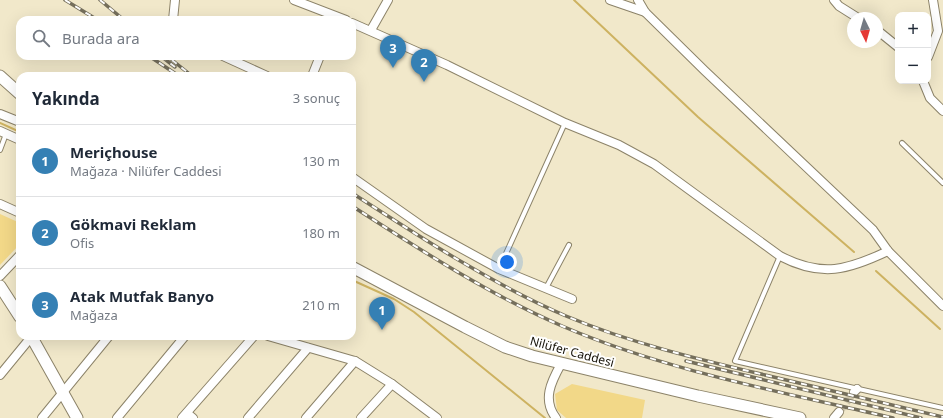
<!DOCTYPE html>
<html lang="tr">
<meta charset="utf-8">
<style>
:root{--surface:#fff;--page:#f2f2f3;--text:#1f2937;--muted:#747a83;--line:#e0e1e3;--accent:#3580b4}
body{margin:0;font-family:"Noto Sans",sans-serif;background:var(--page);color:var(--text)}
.controls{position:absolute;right:12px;top:12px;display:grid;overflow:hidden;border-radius:8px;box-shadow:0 4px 16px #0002}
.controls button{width:36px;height:36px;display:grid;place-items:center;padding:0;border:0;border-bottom:1px solid var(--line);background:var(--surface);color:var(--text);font:20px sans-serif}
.compass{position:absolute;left:847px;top:12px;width:36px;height:36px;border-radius:50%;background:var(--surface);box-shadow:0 4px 16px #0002;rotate:175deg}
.you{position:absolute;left:507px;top:262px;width:14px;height:14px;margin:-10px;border:3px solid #fff;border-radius:50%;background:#1a73e8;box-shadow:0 0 0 6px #1a73e833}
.badge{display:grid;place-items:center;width:26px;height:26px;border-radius:50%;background:var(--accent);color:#fff;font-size:13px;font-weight:700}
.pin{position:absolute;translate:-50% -33px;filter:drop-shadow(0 1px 2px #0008)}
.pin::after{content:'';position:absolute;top:21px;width:14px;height:12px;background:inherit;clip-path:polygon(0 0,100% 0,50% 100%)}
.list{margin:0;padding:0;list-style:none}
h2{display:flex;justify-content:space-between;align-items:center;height:52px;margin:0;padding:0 16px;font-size:17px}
h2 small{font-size:13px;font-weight:400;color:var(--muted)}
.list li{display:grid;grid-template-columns:26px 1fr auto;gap:12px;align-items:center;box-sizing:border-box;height:72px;padding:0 16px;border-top:1px solid var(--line)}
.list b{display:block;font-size:15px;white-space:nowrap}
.list p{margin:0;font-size:13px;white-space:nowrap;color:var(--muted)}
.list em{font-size:13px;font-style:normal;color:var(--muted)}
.icon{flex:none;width:22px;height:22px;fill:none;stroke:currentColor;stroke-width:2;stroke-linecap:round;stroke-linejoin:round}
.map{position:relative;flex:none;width:943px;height:418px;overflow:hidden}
.search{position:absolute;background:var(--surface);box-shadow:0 4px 16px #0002;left:16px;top:16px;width:340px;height:44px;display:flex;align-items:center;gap:10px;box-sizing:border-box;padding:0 14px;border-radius:12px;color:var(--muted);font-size:15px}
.panel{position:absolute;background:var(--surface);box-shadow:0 4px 16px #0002;left:16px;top:72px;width:340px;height:268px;border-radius:12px}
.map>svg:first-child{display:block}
.green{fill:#f2d888}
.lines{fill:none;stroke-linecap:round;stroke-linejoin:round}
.stream{stroke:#cdb261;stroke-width:2}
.street-tunnel{stroke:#d0c8ad;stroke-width:8;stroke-dasharray:8 4;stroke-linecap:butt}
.lane-casing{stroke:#8c8369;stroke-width:6}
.street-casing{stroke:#8c8369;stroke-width:10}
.secondary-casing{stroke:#8c8369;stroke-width:13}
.lane{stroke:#fff;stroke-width:4}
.street{stroke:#fff;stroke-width:8}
.secondary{stroke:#fff;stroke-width:11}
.rail-casing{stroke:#756f5c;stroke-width:3.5}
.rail{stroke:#fff;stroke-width:2;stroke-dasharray:6;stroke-linecap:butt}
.labels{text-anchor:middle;stroke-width:4;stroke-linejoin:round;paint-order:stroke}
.street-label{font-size:12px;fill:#151107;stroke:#fff}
</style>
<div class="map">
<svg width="943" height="418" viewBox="0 0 943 418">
<rect width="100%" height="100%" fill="#f1e8ca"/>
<g class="green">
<polygon points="0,214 20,223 20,244 0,265"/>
<polygon points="572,384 645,400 642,418 566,418 557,410 555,394"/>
</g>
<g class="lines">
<g class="stream">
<polyline points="574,0 698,117 854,252"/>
<polyline points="0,123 20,132"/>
<polyline points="876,271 940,329"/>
<polyline points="352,280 394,299 414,312 545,418"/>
</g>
<polyline class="street-tunnel" points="839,412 854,392"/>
<g class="lane-casing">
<g id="lane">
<polyline points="902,143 943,183"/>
<polyline points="0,150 6,134"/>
<polyline points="780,256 735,361 943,408"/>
<polyline points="499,269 565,123"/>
<polyline points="546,288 569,245"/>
</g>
</g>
<g class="street-casing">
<g id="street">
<polyline points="294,0 346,20"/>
<polyline points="610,0 645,12"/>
<polyline points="638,0 645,12 705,71 873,230 888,251 943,306"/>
<polyline points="834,0 839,6 858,18"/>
<polyline points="173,20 175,0"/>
<path d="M352 23 447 65 565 123 619 145 654 164 780 256C822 278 848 270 888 251"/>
<polyline points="371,30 388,0"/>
<polyline points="877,30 898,47"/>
<polyline points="223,56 267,76"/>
<polyline points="928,57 938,31 933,0"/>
<polyline points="312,76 320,56"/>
<polyline points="923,81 930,98 943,111"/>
<polyline points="0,114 20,122"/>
<polyline points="0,131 20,140"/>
<polyline points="352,177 426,229 499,269 572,299"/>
<polyline points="0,204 20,213"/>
<polyline points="0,276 20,255"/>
<polyline points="268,336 355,361 392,384 437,418"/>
<polyline points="0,375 32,336"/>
<polyline points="854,392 857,389"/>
<polyline points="187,413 193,418"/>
<polyline points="42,418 109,336"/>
<polyline points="117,418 185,336"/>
<polyline points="182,418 254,336"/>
<polyline points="248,418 308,348"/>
<polyline points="306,418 355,361"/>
<polyline points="361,418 392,384"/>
<path d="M556 418C542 400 551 382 561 364"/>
<polyline points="834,418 839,412"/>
</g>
</g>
<g class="secondary-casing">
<g id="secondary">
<polyline points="0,76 20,94"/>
<polyline points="352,267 465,327 505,347 532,356 698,396 800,418"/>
<polyline points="0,286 20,317"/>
<polyline points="31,336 77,418"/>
</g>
</g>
<use href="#lane" class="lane"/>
<use href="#street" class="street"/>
<use href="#secondary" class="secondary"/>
<g class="rail-casing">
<g id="rail">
<polyline points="65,0 96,19"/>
<polyline points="100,0 124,20"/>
<polyline points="149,56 179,76"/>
<polyline points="161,56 175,67"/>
<polyline points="172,60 192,76"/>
<path d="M352 193C420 237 492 284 566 316 630 343 698 359 765 375 824 389 884 403 943 417"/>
<path d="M352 206C419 249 488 294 562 326 667 371 782 392 893 418"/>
<polyline points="686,361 921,418"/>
</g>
</g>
<use href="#rail" class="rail"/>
</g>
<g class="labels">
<g class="street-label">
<text transform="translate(572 352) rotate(15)" y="4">Nilüfer Caddesi</text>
</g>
</g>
</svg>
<div class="controls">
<button>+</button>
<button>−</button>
</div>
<svg class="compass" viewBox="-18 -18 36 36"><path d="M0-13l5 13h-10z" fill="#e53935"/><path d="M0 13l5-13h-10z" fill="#747a83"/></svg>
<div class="you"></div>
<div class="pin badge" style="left:382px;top:330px">1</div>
<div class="pin badge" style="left:424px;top:82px">2</div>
<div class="pin badge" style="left:393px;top:68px">3</div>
<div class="search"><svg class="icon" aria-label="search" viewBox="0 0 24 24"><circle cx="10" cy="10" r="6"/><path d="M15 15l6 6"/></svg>Burada ara</div>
<section class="panel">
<h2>Yakında<small>3 sonuç</small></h2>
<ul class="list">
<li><span class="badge">1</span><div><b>Meriçhouse</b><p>Mağaza · Nilüfer Caddesi</p></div><em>130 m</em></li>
<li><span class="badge">2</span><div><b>Gökmavi Reklam</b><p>Ofis</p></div><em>180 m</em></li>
<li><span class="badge">3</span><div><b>Atak Mutfak Banyo</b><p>Mağaza</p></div><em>210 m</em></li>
</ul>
</section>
</div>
